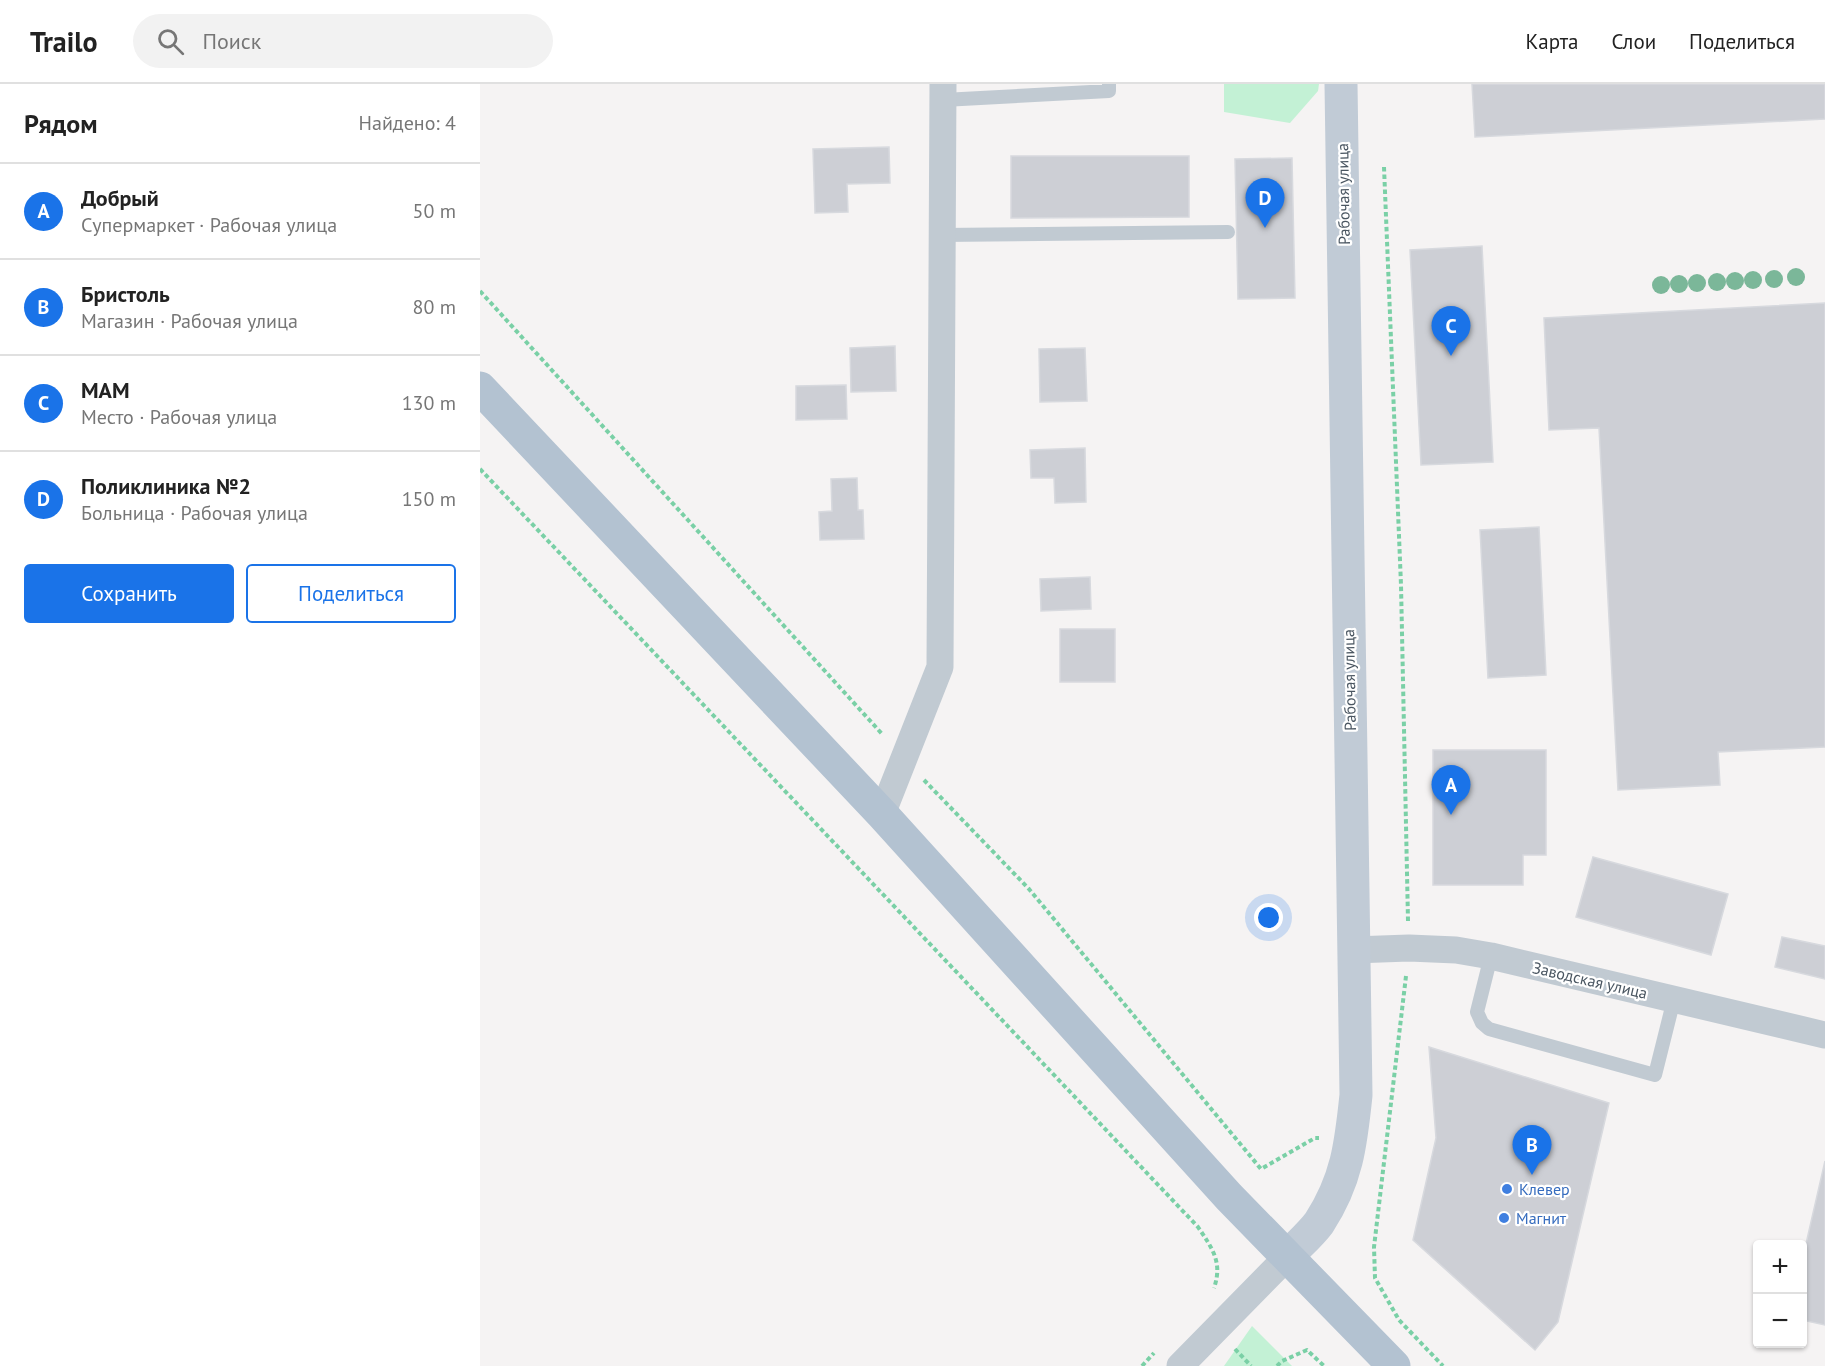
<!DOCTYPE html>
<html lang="ru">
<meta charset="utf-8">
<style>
:root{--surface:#fff;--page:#f2f2f2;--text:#222;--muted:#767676;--line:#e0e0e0;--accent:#1a73e8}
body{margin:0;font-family:"PT Sans",sans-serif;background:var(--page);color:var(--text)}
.controls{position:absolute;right:18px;bottom:18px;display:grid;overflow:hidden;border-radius:6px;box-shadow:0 2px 4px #0004}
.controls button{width:54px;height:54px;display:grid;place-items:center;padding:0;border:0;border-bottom:2px solid var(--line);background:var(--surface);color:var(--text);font:30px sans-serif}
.you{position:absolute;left:789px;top:834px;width:21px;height:21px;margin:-15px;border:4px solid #fff;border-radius:50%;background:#1a73e8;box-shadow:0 0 0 9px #1a73e833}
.badge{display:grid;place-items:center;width:39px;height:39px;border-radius:50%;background:var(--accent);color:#fff;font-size:20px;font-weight:700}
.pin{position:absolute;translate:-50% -50px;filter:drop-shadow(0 2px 3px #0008)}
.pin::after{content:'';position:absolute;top:32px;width:21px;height:18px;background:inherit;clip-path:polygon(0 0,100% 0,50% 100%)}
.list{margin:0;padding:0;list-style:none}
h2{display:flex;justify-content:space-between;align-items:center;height:78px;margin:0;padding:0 24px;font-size:26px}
h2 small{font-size:20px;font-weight:400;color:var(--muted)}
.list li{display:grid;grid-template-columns:39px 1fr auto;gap:18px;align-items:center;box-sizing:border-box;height:96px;padding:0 24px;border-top:2px solid var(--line)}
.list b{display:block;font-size:22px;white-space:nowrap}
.list p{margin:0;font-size:20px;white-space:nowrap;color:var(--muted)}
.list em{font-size:20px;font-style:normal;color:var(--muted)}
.actions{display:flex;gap:12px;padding:18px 24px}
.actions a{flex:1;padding:14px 0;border:2px solid var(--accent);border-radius:6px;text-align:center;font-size:21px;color:var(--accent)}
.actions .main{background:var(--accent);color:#fff}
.icon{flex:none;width:33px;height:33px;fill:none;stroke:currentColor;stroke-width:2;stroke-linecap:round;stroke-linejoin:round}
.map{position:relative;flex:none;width:1345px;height:1282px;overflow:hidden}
header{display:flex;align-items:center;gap:36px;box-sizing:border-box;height:84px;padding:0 30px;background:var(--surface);border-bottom:2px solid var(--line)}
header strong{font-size:28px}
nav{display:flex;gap:33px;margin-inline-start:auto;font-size:21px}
.search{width:420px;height:54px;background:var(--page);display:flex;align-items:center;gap:15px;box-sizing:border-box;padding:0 21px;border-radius:33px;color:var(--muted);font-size:22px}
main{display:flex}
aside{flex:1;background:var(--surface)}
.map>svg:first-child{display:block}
.green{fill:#c3f1d5}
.building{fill:#cdcfd5;stroke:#d7d9de;stroke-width:1.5}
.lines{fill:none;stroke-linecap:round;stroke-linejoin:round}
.path{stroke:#7ad0a6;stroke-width:4;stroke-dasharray:4.5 3;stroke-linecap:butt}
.lane{stroke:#c1cad2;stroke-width:14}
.street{stroke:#c1cad2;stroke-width:27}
.secondary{stroke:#c1cbd6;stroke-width:33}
.primary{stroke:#b3c2d1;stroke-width:33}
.tree{fill:#7bb799}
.shop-dot{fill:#3f7fe0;stroke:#fff;stroke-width:2}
.labels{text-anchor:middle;stroke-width:4.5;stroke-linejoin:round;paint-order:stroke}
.street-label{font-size:16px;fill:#4a5661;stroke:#fff}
.shop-label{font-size:16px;fill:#366cbe;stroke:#fff;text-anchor:start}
</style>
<header>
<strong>Trailo</strong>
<div class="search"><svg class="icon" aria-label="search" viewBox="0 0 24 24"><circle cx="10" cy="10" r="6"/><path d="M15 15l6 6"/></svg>Поиск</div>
<nav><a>Карта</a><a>Слои</a><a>Поделиться</a></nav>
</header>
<main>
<aside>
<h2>Рядом<small>Найдено: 4</small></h2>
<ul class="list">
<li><span class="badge">A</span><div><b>Добрый</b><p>Супермаркет · Рабочая улица</p></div><em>50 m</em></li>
<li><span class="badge">B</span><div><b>Бристоль</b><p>Магазин · Рабочая улица</p></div><em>80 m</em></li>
<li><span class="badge">C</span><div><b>МАМ</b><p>Место · Рабочая улица</p></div><em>130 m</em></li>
<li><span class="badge">D</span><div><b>Поликлиника №2</b><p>Больница · Рабочая улица</p></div><em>150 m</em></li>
</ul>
<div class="actions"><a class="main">Сохранить</a><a>Поделиться</a></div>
</aside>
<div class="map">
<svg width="1345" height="1282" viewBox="0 0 1345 1282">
<rect width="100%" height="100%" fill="#f5f3f3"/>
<g class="green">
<polygon points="744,0 839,0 838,7 810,39 744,28"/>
<polygon points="772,1242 812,1282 744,1282"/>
</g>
<g class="building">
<polygon points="992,0 1345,0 1345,35 995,53"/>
<polygon points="409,63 410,99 367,100 368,128 335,129 333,65"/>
<polygon points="531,72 709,72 709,133 531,134"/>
<polygon points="812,74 815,214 758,215 755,75"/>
<polygon points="1002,162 1013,378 941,381 930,166"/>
<polygon points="1345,219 1345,663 1238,668 1240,701 1138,706 1119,344 1069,346 1064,234"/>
<polygon points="415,262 416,307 371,308 370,264"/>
<polygon points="605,264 607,317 560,318 559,265"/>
<polygon points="366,301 367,335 316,336 316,302"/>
<polygon points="605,364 606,418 575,419 574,394 551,394 550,366"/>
<polygon points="377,394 378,426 383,426 384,455 340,456 339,428 352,427 351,395"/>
<polygon points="1059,443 1066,591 1008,594 1000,446"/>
<polygon points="610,493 611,525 561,527 560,495"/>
<rect x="580" y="545" width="55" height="53"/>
<polygon points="953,666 1066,666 1066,771 1043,771 1043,801 953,801"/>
<polygon points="1113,773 1248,810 1231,871 1096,833"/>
<polygon points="1302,853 1345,862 1345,895 1295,883"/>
<polygon points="949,963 1129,1019 1078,1238 1055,1266 933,1156 956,1054"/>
<polygon points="1345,1077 1345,1241 1322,1236 1322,1177"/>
</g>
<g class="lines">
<g class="path">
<polyline points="904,83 921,501 928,837"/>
<polyline points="0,207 403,651"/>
<path d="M0 385 718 1143C732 1164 743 1178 734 1204"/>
<polyline points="444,696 549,805 781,1085 835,1054 839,1054"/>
<polyline points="926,892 894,1163 895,1194 919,1236 963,1282"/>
<polyline points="755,1265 771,1282"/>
<polyline points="662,1282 674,1269"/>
<polyline points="797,1282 802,1277 827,1266 844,1282"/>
</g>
<g class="lane">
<polyline points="463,16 629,7 629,0"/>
<polyline points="461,151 748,148"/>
<polyline points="1011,872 997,928 1002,939 1009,945 1175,991 1194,915"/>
</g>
<g class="street">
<polyline points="402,730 460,583 463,0"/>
<polyline points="873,866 929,864 976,866 1011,872 1345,951"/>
<polyline points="700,1282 807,1173"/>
</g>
<path class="secondary" d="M807 1173C817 1162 830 1151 839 1139 867 1096 871 1060 876 1011L861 0"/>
<polyline class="primary" points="0,304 402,730 749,1113 914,1282"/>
</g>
<g class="tree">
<circle cx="1316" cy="193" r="9"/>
<circle cx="1294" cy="195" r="9"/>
<circle cx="1273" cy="196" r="9"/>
<circle cx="1255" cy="197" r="9"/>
<circle cx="1237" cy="198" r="9"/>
<circle cx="1217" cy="199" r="9"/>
<circle cx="1199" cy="200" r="9"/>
<circle cx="1181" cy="201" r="9"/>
</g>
<g class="shop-dot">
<circle cx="1027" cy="1105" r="6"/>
<circle cx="1024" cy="1134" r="6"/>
</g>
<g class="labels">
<g class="street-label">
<text transform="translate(863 110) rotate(-91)" y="6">Рабочая улица</text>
<text transform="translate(869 596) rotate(-91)" y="6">Рабочая улица</text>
<text transform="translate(1110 896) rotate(13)" y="6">Заводская улица</text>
</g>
<g class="shop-label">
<text x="1039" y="1111">Клевер</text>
<text x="1036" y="1140">Магнит</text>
</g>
</g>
</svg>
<div class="controls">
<button>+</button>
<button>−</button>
</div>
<div class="you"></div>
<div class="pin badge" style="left:971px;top:731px">A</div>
<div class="pin badge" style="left:1052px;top:1091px">B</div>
<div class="pin badge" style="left:971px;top:272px">C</div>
<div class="pin badge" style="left:785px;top:144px">D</div>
</div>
</main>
